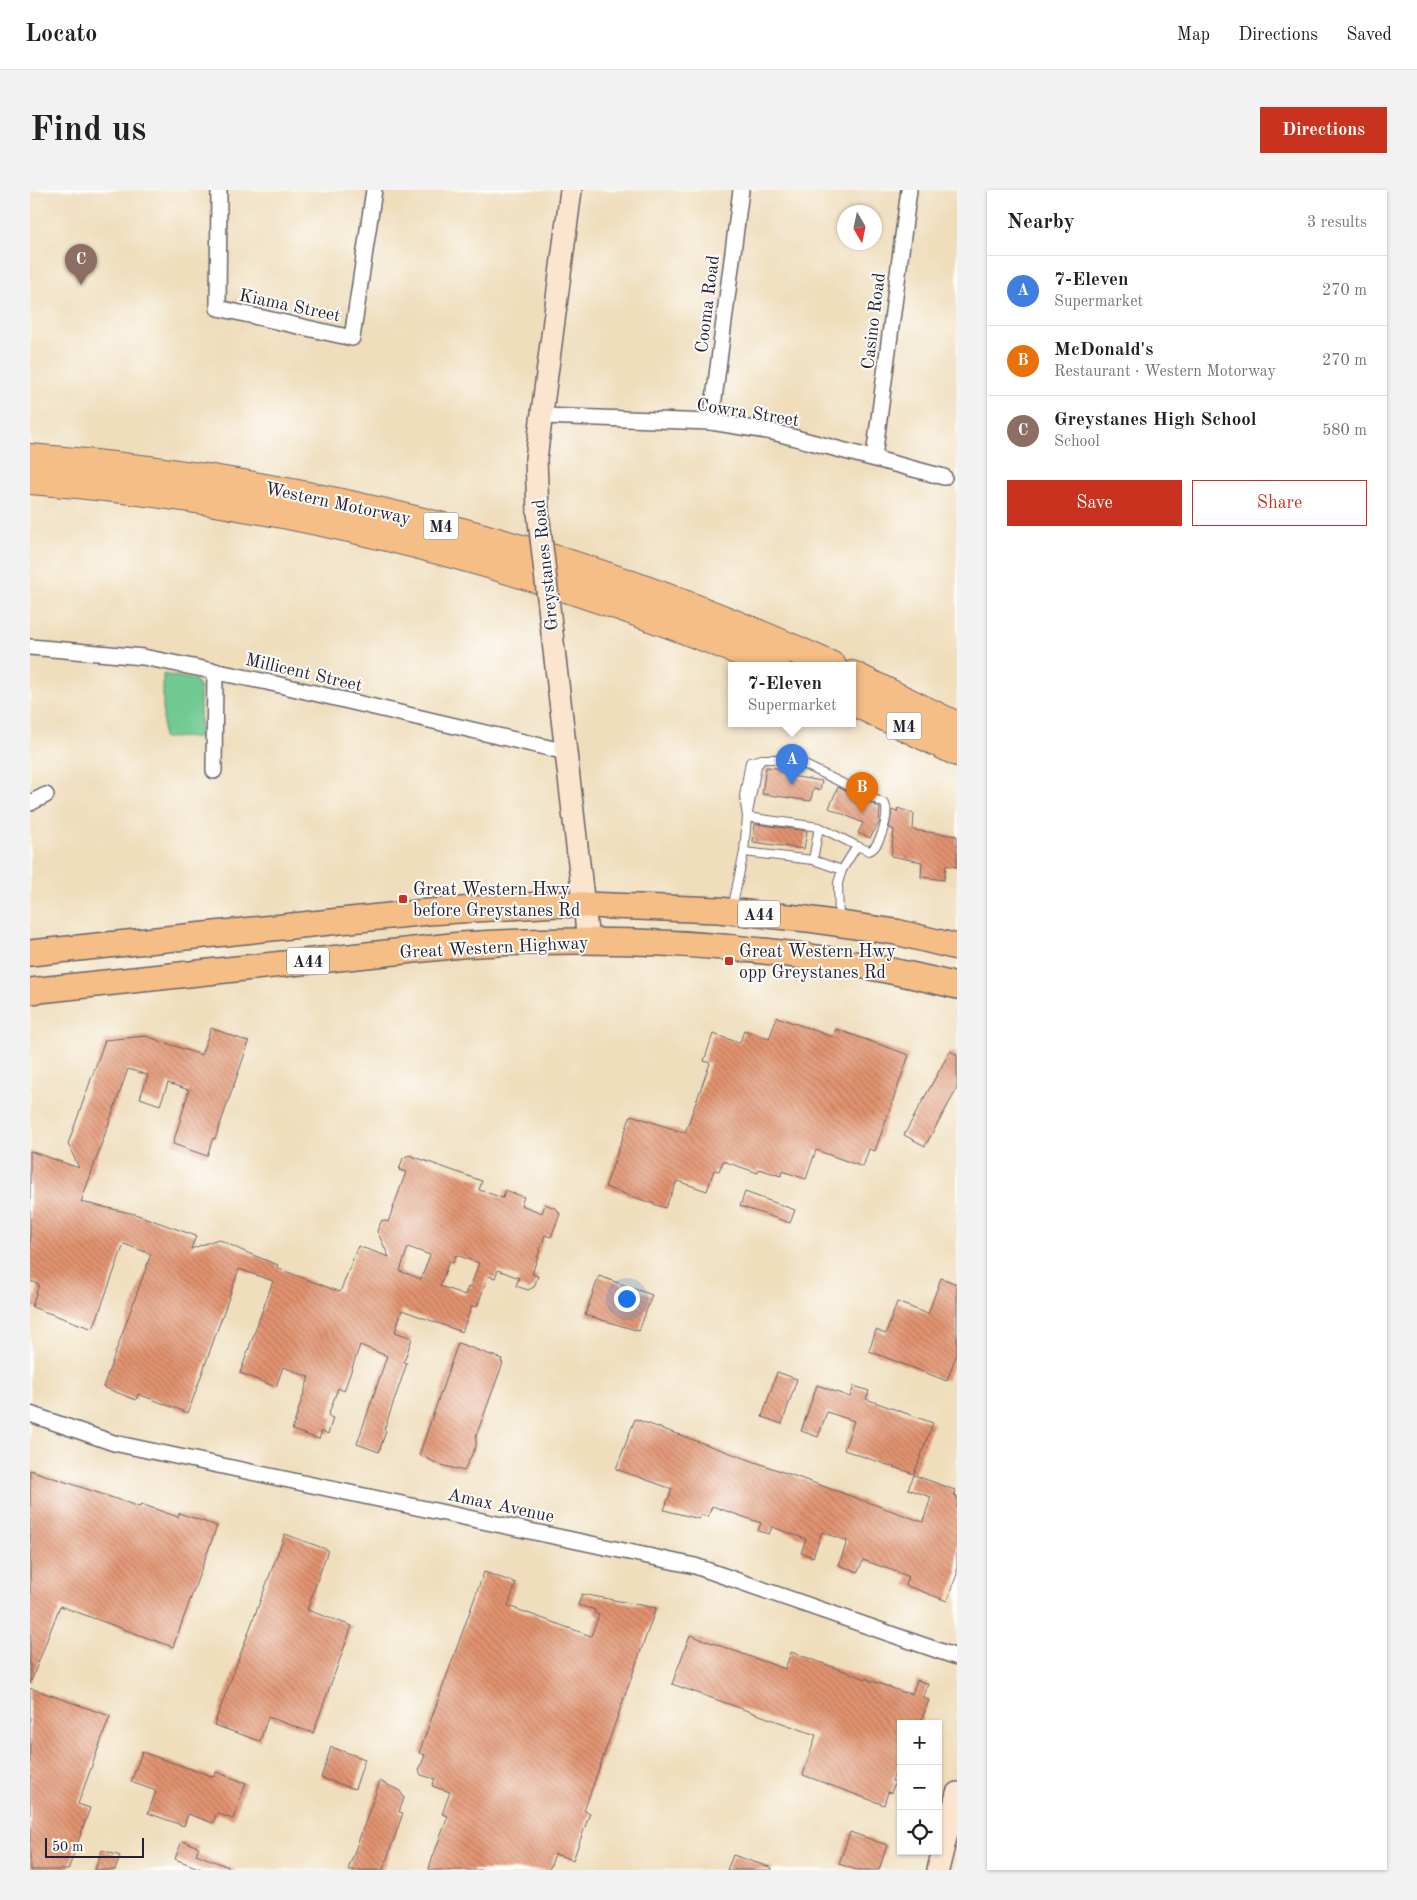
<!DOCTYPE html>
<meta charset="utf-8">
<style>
:root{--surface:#fff;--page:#f2f2f2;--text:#202124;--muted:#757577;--line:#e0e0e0;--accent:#c8321e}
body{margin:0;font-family:"Old Standard TT",serif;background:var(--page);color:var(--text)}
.controls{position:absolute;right:15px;bottom:15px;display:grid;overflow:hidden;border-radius:0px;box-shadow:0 1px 4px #0004}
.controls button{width:45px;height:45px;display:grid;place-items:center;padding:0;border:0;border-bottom:1px solid var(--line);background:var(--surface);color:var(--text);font:25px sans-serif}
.compass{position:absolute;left:807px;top:15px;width:45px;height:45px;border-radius:50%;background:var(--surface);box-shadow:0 1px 4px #0004;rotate:171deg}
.scale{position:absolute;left:15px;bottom:12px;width:99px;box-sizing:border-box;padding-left:5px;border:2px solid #22223b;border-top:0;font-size:14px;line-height:18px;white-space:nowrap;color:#22223b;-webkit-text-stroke:4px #fdfcf7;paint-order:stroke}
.you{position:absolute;left:596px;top:1108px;width:18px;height:18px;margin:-12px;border:4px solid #fff;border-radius:50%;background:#1a73e8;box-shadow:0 0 0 8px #1a73e833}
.badge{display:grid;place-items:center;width:32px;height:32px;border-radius:50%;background:var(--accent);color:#fff;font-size:16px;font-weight:700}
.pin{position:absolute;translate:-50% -41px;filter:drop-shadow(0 1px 2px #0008)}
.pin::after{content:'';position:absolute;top:26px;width:18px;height:15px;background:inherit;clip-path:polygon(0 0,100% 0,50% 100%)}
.popup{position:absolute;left:698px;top:472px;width:128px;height:65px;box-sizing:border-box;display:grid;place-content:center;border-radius:0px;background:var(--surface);filter:drop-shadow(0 1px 4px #0005);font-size:16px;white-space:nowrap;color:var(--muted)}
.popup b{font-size:19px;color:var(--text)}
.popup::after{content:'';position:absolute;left:50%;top:100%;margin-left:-10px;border:10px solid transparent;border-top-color:var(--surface)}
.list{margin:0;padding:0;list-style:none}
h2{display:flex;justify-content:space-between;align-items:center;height:65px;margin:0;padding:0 20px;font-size:21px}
h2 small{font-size:16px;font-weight:400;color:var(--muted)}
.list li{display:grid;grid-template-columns:32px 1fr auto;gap:15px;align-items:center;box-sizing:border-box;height:70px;padding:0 20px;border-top:1px solid var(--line)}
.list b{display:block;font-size:19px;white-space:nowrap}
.list p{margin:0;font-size:16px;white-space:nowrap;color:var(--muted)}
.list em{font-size:16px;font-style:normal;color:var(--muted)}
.actions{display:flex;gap:10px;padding:15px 20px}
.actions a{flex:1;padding:11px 0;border:1px solid var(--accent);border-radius:0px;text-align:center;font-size:18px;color:var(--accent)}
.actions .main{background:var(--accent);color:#fff}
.icon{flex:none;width:28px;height:28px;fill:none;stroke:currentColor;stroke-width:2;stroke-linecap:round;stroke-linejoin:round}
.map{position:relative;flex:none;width:927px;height:1680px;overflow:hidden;border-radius:0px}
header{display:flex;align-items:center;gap:30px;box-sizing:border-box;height:70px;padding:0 25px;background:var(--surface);border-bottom:1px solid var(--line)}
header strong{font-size:24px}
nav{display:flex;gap:28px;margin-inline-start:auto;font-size:18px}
.intro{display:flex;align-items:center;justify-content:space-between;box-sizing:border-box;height:120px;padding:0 30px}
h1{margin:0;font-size:35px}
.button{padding:12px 22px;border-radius:0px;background:var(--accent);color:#fff;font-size:18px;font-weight:700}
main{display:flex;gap:30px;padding:0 30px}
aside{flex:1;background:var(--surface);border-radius:0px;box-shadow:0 1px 4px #0004}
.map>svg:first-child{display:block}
.grass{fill:#70ca92;stroke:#497666}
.building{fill:url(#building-back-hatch);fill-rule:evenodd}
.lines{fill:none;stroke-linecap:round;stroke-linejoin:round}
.service-casing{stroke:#6a6368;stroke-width:10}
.minor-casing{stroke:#6a6368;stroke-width:18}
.secondary-casing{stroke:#6a6368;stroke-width:24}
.trunk-casing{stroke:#6a6368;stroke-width:28}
.motorway-casing{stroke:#6a6368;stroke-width:30}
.service{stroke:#fff;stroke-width:8}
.minor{stroke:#fff;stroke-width:15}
.secondary{stroke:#fbe5cf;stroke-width:21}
.trunk{stroke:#f6be87;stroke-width:25}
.motorway{stroke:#f6be87;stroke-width:28}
.secondary-bridge-casing{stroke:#6a6368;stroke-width:24;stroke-linecap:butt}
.secondary-bridge{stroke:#fbe5cf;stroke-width:21}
.poi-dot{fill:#c8321e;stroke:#fdfcf7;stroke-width:2}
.labels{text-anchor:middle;stroke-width:4;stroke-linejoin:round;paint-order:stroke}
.shield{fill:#fdfcf7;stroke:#646373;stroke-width:1}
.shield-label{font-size:16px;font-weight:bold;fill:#22223b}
.street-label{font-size:18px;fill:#22223b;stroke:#fdfcf7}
.poi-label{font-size:18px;fill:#22223b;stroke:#fdfcf7;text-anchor:start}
</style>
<header>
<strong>Locato</strong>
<nav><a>Map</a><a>Directions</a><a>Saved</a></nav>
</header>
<div class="intro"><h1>Find us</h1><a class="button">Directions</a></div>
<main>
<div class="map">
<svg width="927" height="1680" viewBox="0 0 927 1680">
<defs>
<pattern id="building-back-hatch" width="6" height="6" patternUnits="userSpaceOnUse" patternTransform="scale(1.25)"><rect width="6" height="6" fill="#e29370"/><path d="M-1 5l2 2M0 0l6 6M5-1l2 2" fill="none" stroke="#b7785d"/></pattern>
</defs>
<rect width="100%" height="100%" fill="#fdfcf7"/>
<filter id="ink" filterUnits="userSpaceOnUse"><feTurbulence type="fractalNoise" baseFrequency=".02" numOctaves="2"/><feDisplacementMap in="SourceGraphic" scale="10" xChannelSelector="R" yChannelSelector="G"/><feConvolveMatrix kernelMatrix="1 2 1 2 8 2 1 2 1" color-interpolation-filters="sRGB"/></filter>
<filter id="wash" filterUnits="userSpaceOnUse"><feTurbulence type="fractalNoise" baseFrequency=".0096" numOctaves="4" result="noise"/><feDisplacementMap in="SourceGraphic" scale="20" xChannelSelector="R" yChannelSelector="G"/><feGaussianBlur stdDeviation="1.12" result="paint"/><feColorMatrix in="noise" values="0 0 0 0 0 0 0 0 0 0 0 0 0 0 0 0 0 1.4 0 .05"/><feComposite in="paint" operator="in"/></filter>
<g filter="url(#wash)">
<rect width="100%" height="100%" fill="#efddbb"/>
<polygon class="grass" points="133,484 165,490 170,499 170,547 133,548"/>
<g id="blocks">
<g class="building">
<polygon points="736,577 755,579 754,585 792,591 790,600 783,599 781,611 732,604"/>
<polygon points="808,597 850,618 849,633 840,648 828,643 833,633 799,618"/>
<polygon points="868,618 884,624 883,640 927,646 927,677 916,675 914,690 891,687 892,672 861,666 864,640 859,638 862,620 867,622"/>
<polygon points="725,634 777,641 774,659 723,652"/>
<polygon points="747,827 803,847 806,839 879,865 845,961 839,959 833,977 786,960 776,989 752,981 751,986 729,979 728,983 693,971 689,981 684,980 677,1001 647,991 635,1018 575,997 601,925 655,943 680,873 674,871 683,844 710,853 714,840 739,849"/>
<path d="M181 838 219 852 185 949 183 948 177 966 143 954 159 900 138 893 130 915 110 908 118 885 98 879 51 1012 105 1024 166 1046 161 1059 188 1049 215 1062 248 1075 247 1078 310 1102 328 1056 359 1067 347 1041 352 1030 358 1032 376 982 369 980 373 968 379 965 452 991 449 1000 473 1008 475 1000 494 1007 491 1015 512 1023 515 1014 527 1019 530 1024 521 1047 515 1045 502 1084 508 1086 504 1097 498 1100 486 1096 489 1088 468 1080 465 1088 458 1086 447 1117 442 1116 432 1142 372 1120 365 1142 382 1148 374 1172 377 1173 354 1240 356 1241 349 1262 327 1254 357 1166 330 1155 314 1201 308 1198 298 1226 303 1228 298 1244 292 1241 289 1249 262 1240 279 1187 253 1177 246 1197 210 1183 243 1091 209 1079 158 1223 108 1204 106 1210 73 1197 121 1064 94 1054 63 1139 2 1117 9 1094 0 1091V961L49 978 38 954 75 850 116 846 171 865ZM378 1057 400 1065 391 1089 370 1081ZM426 1065 449 1073 440 1098 438 1097 435 1105 410 1096 419 1071 423 1073Z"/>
<polygon points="920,861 927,865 927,899 895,956 874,945"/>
<polygon points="715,1002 765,1020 760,1033 710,1016"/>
<polygon points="569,1086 622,1105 609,1141 555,1125"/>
<polygon points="911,1088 927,1094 927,1163 917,1191 839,1161 846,1140 856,1144 867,1112 898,1124"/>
<polygon points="428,1153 472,1169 471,1172 473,1173 446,1246 446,1256 434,1281 411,1275 389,1265"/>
<polygon points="747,1182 767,1189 752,1234 732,1227"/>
<polygon points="787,1195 820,1207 824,1196 839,1201 836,1209 903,1233 884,1284 814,1260 824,1231 797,1222 788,1247 771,1241"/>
<polygon points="605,1229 893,1332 901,1307 878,1299 884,1285 925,1300 924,1305 927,1306 927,1384 917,1411 875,1395 878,1386 833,1370 828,1382 809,1375 817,1351 792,1342 783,1367 771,1363 776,1349 742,1337 739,1344 728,1341 731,1333 682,1316 678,1327 671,1325 669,1329 634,1320 642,1299 586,1279"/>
<polygon points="0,1280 110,1317 111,1314 148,1327 149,1323 187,1336 143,1457 30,1416 0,1494"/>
<polygon points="255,1344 298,1360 277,1420 322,1436 283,1543 238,1527 230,1551 184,1535"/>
<polygon points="454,1382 486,1393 478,1416 561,1446 569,1425 564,1423 565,1420 548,1415 552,1404 626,1418 554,1621 560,1623 543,1670 525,1664 519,1680 398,1680 418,1626 412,1624 420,1602 402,1596 405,1589 391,1585 389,1580 395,1565 389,1563"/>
<polygon points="660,1445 755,1479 761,1462 873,1502 882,1504 887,1490 898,1494 893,1507 899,1510 890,1534 871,1534 871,1568 862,1591 865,1592 861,1603 858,1602 854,1615 773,1585 786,1545 642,1494"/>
<polygon points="0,1498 80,1526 48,1614 60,1618 38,1680 0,1680"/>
<polygon points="301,1557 335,1569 325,1599 291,1588"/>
<polygon points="112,1562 184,1587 186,1582 216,1593 203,1629 187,1623 183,1633 158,1624 154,1636 118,1623 126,1601 101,1592"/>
<polygon points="350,1591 370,1601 374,1608 369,1622 373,1623 353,1680 318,1680"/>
<polygon points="820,1642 857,1655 849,1680 827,1680 809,1674"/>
<polygon points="152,1651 169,1657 166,1664 206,1680 174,1680 145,1669"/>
<polygon points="72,1660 90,1666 85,1680 65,1680"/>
<polygon points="703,1665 742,1678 742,1680 697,1680"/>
</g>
</g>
</g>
<g filter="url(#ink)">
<use href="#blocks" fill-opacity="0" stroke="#6a6368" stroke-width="1"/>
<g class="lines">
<g class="service-casing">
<g id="service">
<polyline points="718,623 727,576 732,569"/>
<path d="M717 627 714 606 720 572 732 569H763L855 614C860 624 850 658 839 661L827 656"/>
<polyline points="783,670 812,680 827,656 789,637"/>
<polyline points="702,719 714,662 717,627 789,637 783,670 714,662"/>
<polyline points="809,730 808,693 812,680"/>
</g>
</g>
<g class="minor-casing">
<g id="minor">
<polyline points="189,0 188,118 322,148 344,0"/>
<polyline points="512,226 681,232 743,242 914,287"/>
<polyline points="681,232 711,0"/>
<polyline points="844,267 879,0"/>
<polyline points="0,457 113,467 237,492 536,562"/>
<polyline points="184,581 185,481"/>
<polyline points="0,613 16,605"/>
<polyline points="0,1224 84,1253 665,1376 927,1467"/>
</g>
</g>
<g class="secondary-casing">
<g id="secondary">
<polyline points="508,322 506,269 541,0"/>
<polyline points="522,443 558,750"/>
<polyline points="908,1680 927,1603"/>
</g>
</g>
<g class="trunk-casing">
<g id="trunk">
<polyline points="0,763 398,722 528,714 688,720 777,729 866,742 927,757"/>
<path d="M0 801 431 755C597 744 765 755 927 796"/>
</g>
</g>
<g class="motorway-casing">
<g id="motorway">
<path d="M0 268C278 289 549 360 802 476"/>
<path d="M0 290C257 309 509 377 746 476"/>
<polyline points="822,485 927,536"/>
<polyline points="822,511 927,562"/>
</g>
</g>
<use href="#service" class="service"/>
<use href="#minor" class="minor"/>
<use href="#secondary" class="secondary"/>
<use href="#trunk" class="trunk"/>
<use href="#motorway" class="motorway"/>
<g class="secondary-bridge-casing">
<polyline id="secondary-bridge" points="508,322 522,443"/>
</g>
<use href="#secondary-bridge" class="secondary-bridge"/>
</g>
</g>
<g class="poi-dot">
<rect x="368" y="704" width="10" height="10" rx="2.5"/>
<rect x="694" y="766" width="10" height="10" rx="2.5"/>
</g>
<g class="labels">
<g class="shield">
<rect x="393.5" y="322.5" width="35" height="27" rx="4"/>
<rect x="856.5" y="522.5" width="35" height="27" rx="4"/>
<rect x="708" y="710.5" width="42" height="27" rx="4"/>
<rect x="257" y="757.5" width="42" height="27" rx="4"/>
</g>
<g class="shield-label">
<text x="411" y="342">M4</text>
<text x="874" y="542">M4</text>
<text x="729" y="730">A44</text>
<text x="278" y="777">A44</text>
</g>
<g class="street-label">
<text transform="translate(677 114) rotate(-83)" y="6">Cooma Road</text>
<text transform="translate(260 115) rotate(12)" y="6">Kiama Street</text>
<text transform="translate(843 131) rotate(-83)" y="6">Casino Road</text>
<text transform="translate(718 222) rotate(9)" y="6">Cowra Street</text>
<text transform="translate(308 313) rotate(12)" y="6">Western Motorway</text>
<text transform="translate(515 375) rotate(-96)" y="6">Greystanes Road</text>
<text transform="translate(274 482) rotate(13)" y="6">Millicent Street</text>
<text transform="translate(464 757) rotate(-3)" y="6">Great Western Highway</text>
<text transform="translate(471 1315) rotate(12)" y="6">Amax Avenue</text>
</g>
<g class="poi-label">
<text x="383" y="705">Great Western Hwy<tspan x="383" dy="21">before Greystanes Rd</tspan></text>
<text x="709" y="767">Great Western Hwy<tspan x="709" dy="21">opp Greystanes Rd</tspan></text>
</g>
</g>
</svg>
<div class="controls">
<button>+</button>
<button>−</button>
<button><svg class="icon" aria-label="locate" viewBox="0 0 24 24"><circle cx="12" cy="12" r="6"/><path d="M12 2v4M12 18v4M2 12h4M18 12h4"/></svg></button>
</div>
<svg class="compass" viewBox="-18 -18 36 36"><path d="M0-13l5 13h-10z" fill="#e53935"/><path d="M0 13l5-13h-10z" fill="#757577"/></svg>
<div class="scale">50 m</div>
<div class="you"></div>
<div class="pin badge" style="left:762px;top:595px;background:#3f7fe0">A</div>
<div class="popup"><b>7-Eleven</b>Supermarket</div>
<div class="pin badge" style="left:832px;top:623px;background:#e8710a">B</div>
<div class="pin badge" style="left:51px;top:95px;background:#8d6e63">C</div>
</div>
<aside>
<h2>Nearby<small>3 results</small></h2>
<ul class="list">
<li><span class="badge" style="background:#3f7fe0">A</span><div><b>7-Eleven</b><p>Supermarket</p></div><em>270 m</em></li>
<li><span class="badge" style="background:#e8710a">B</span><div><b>McDonald's</b><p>Restaurant · Western Motorway</p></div><em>270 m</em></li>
<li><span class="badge" style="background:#8d6e63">C</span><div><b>Greystanes High School</b><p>School</p></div><em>580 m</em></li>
</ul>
<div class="actions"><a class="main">Save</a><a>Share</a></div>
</aside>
</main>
